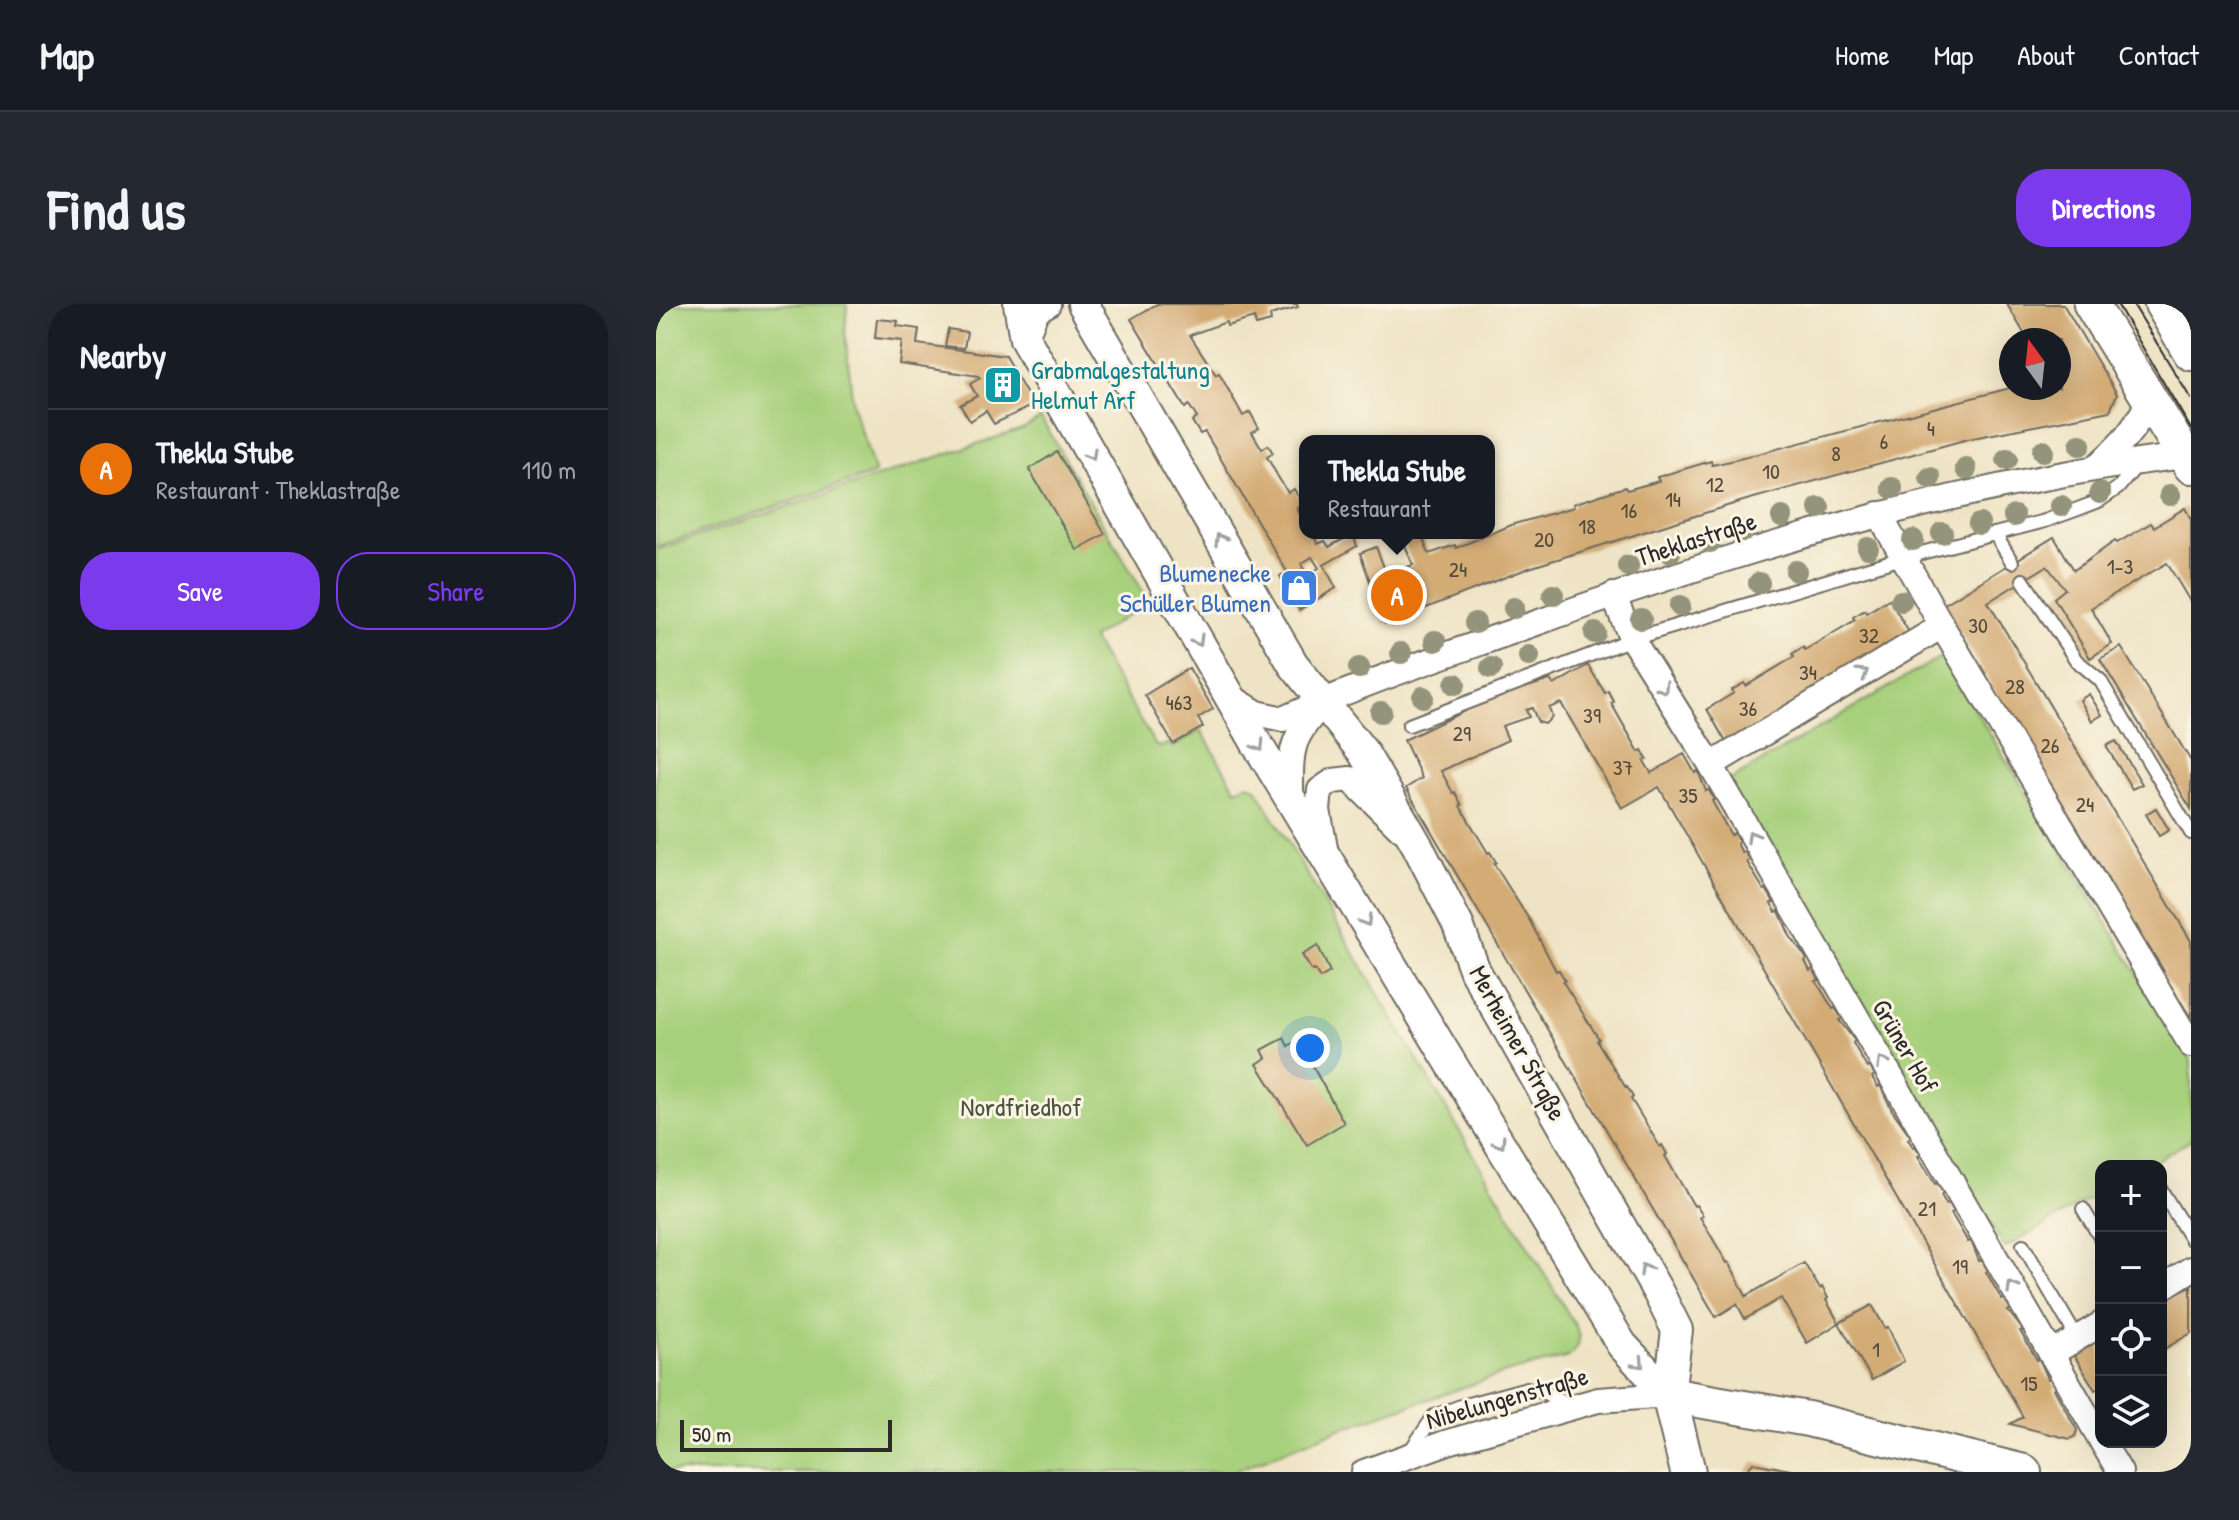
<!DOCTYPE html>
<meta charset="utf-8">
<style>
:root{--surface:#171b24;--page:#242831;--text:#f1f3f6;--muted:#9ea1a6;--line:#363941;--accent:#7c3aed}
body{margin:0;font-family:"Patrick Hand",sans-serif;background:var(--page);color:var(--text)}
.controls{position:absolute;right:24px;bottom:24px;display:grid;overflow:hidden;border-radius:16px;box-shadow:0 8px 32px #0002}
.controls button{width:72px;height:72px;display:grid;place-items:center;padding:0;border:0;border-bottom:2px solid var(--line);background:var(--surface);color:var(--text);font:40px sans-serif}
.compass{position:absolute;left:1343px;top:24px;width:72px;height:72px;border-radius:50%;background:var(--surface);box-shadow:0 8px 32px #0002;rotate:345deg}
.scale{position:absolute;left:24px;bottom:20px;width:212px;box-sizing:border-box;padding-left:8px;border:4px solid #2b2b2b;border-top:0;font-size:22px;line-height:28px;white-space:nowrap;color:#2b2b2b;-webkit-text-stroke:6px #fcf5e5;paint-order:stroke}
.you{position:absolute;left:654px;top:744px;width:28px;height:28px;margin:-20px;border:6px solid #fff;border-radius:50%;background:#1a73e8;box-shadow:0 0 0 12px #1a73e833}
.badge{display:grid;place-items:center;width:52px;height:52px;border-radius:50%;background:var(--accent);color:#fff;font-size:26px;font-weight:700}
.pin{position:absolute;translate:-50% -50%;border:4px solid #fff;box-shadow:0 2px 8px #0006}
.popup{position:absolute;left:643px;top:131px;width:196px;height:104px;box-sizing:border-box;display:grid;place-content:center;border-radius:16px;background:var(--surface);filter:drop-shadow(0 2px 6px #0005);font-size:26px;white-space:nowrap;color:var(--muted)}
.popup b{font-size:30px;color:var(--text)}
.popup::after{content:'';position:absolute;left:50%;top:100%;margin-left:-16px;border:16px solid transparent;border-top-color:var(--surface)}
.list{margin:0;padding:0;list-style:none}
h2{display:flex;justify-content:space-between;align-items:center;height:104px;margin:0;padding:0 32px;font-size:34px}
h2 small{font-size:26px;font-weight:400;color:var(--muted)}
.list li{display:grid;grid-template-columns:52px 1fr auto;gap:24px;align-items:center;box-sizing:border-box;height:120px;padding:0 32px;border-top:2px solid var(--line)}
.list b{display:block;font-size:30px;white-space:nowrap}
.list p{margin:0;font-size:26px;white-space:nowrap;color:var(--muted)}
.list em{font-size:26px;font-style:normal;color:var(--muted)}
.actions{display:flex;gap:16px;padding:24px 32px}
.actions a{flex:1;padding:18px 0;border:2px solid var(--accent);border-radius:32px;text-align:center;font-size:28px;color:var(--accent)}
.actions .main{background:var(--accent);color:#fff}
.icon{flex:none;width:44px;height:44px;fill:none;stroke:currentColor;stroke-width:2;stroke-linecap:round;stroke-linejoin:round}
.map{position:relative;flex:none;width:1535px;height:1168px;overflow:hidden;border-radius:32px}
header{display:flex;align-items:center;gap:48px;box-sizing:border-box;height:112px;padding:0 40px;background:var(--surface);border-bottom:2px solid var(--line)}
header strong{font-size:38px}
nav{display:flex;gap:44px;margin-inline-start:auto;font-size:28px}
.intro{display:flex;align-items:center;justify-content:space-between;box-sizing:border-box;height:192px;padding:0 48px}
h1{margin:0;font-size:56px}
.button{padding:20px 36px;border-radius:32px;background:var(--accent);color:#fff;font-size:28px;font-weight:700}
main{display:flex;gap:48px;padding:0 48px}
aside{flex:1;background:var(--surface);border-radius:32px;box-shadow:0 8px 32px #0002}
.map>svg:first-child{display:block}
.green{fill:#a7d07b;stroke:#697e53;stroke-width:2}
.building{fill:#d3ab74;fill-rule:evenodd}
.lines{fill:none;stroke-linecap:round;stroke-linejoin:round}
.service-casing{stroke:#6f6b61;stroke-width:16}
.minor-casing{stroke:#6f6b61;stroke-width:28}
.tertiary-casing{stroke:#6f6b61;stroke-width:34}
.secondary-casing{stroke:#6f6b61;stroke-width:38}
.service{stroke:#fff;stroke-width:12}
.minor{stroke:#fff;stroke-width:24}
.tertiary{stroke:#fff;stroke-width:30}
.secondary{stroke:#fff;stroke-width:34}
.tram{stroke:#2b2b2b;stroke-width:2}
.tree{fill:#94947b}
.oneway{stroke:#a0a0a0}
.labels{text-anchor:middle;stroke-width:6;stroke-linejoin:round;paint-order:stroke}
.number-label{font-size:22px;fill:#554b3d}
.culture-label{font-size:26px;fill:#0d838f;stroke:#fcf5e5;text-anchor:start}
.street-label{font-size:26px;fill:#2b2b2b;stroke:#fcf5e5}
.shop-label{font-size:26px;fill:#366cbe;stroke:#fcf5e5;text-anchor:end}
.park-label{font-size:26px;fill:#4a543f;stroke:#fcf5e5}
</style>
<header>
<strong>Map</strong>
<nav><a>Home</a><a>Map</a><a>About</a><a>Contact</a></nav>
</header>
<div class="intro"><h1>Find us</h1><a class="button">Directions</a></div>
<main>
<aside>
<h2>Nearby<small></small></h2>
<ul class="list">
<li><span class="badge" style="background:#e8710a">A</span><div><b>Thekla Stube</b><p>Restaurant · Theklastraße</p></div><em>110 m</em></li>
</ul>
<div class="actions"><a class="main">Save</a><a>Share</a></div>
</aside>
<div class="map">
<svg width="1535" height="1168" viewBox="0 0 1535 1168">
<rect width="100%" height="100%" fill="#fcf5e5"/>
<filter id="ink" filterUnits="userSpaceOnUse"><feTurbulence type="fractalNoise" baseFrequency=".0125" numOctaves="2"/><feDisplacementMap in="SourceGraphic" scale="16" xChannelSelector="R" yChannelSelector="G"/><feConvolveMatrix kernelMatrix="1 2 1 2 8 2 1 2 1" color-interpolation-filters="sRGB"/></filter>
<filter id="wash" filterUnits="userSpaceOnUse"><feTurbulence type="fractalNoise" baseFrequency=".006" numOctaves="4" result="noise"/><feDisplacementMap in="SourceGraphic" scale="32" xChannelSelector="R" yChannelSelector="G"/><feGaussianBlur stdDeviation="1.8" result="paint"/><feColorMatrix in="noise" values="0 0 0 0 0 0 0 0 0 0 0 0 0 0 0 0 0 1.4 0 .05"/><feComposite in="paint" operator="in"/></filter>
<g filter="url(#wash)">
<rect width="100%" height="100%" fill="#eee3c4"/>
<g class="green">
<polygon points="0,0 191,0 189,29 197,101 219,169 0,243"/>
<path d="M385 114 493 298 436 334 499 441 505 443 513 439 517 443 545 426 580 486 592 480 600 484 920 1023C925 1036 924 1044 912 1053L853 1068 684 1125 576 1168H0V246L366 125Z"/>
<polygon points="1286,352 1535,756 1535,836 1490,862 1445,862 1445,888 1349,944 1071,478"/>
</g>
<g id="blocks">
<g class="building">
<path d="M501 0H641L642 3 614 11 615 17 600 21 598 14 571 22 570 18 534 31 560 71 563 69 587 112 594 108 603 124 596 128 606 145 612 141 617 149 611 153 621 171 632 189 638 185 647 201 641 205 649 218V229H656L662 240 669 237 673 243 697 230 701 242 668 261 680 284 643 306 624 272 631 268 549 128 544 130 536 117 541 114 533 101 529 104 475 15ZM656 253 663 264 651 271 645 260Z"/>
<polygon points="1351,0 1407,0 1461,90 1454,107 1312,135 1087,197 873,264 729,320 704,249 720,243 731,271 757,261 744,229 765,229 773,250 799,241 800,244 858,220 918,203 917,200 969,183 971,186 1003,177 1001,173 1055,157 1056,161 1075,157 1354,84 1368,84 1369,86 1403,84 1403,56 1405,55 1403,36 1372,36"/>
<polygon points="221,15 242,17 241,22 263,25 261,40 349,52 377,101 338,120 330,107 314,117 304,101 321,92 314,80 324,74 322,72 243,60 246,37 219,34"/>
<polygon points="292,25 311,28 308,44 289,42"/>
<polygon points="401,148 449,230 421,246 373,165"/>
<polygon points="1529,204 1535,215 1535,299 1511,259 1435,304 1456,340 1434,354 1398,294 1409,285 1391,262 1332,298 1535,637 1535,714 1525,698 1523,699 1519,688 1505,669 1508,667 1491,640 1489,641 1483,632 1485,630 1480,621 1477,622 1450,572 1287,301 1398,233 1418,266 1459,237 1461,239 1495,219 1498,223"/>
<polygon points="1233,295 1254,330 1071,440 1051,405 1078,389 1076,386 1088,379 1090,382 1138,353 1136,350 1147,343 1149,346 1199,316 1197,313 1209,306 1210,309"/>
<polygon points="1465,343 1535,457 1535,505 1444,355"/>
<polygon points="932,361 949,389 952,387 958,398 955,399 983,448 986,446 991,455 988,457 995,469 1028,450 1039,469 1042,467 1050,487 1053,486 1058,496 1056,497 1075,531 1078,529 1083,538 1081,539 1086,549 1089,548 1094,556 1091,558 1108,586 1110,585 1118,598 1115,599 1120,608 1123,607 1134,632 1151,655 1149,657 1154,667 1157,665 1163,676 1160,677 1177,705 1179,704 1186,714 1183,716 1199,737 1197,739 1211,764 1214,763 1219,771 1216,773 1222,783 1224,781 1236,806 1255,833 1252,835 1257,843 1259,842 1265,851 1262,852 1279,880 1281,879 1287,889 1285,891 1290,900 1293,899 1298,908 1295,909 1312,938 1315,937 1323,957 1326,956 1332,967 1330,968 1346,996 1349,994 1355,1005 1352,1007 1367,1026 1364,1027 1381,1056 1383,1054 1392,1075 1395,1074 1400,1083 1398,1085 1421,1126 1419,1132 1414,1135 1354,1120 1367,1113 1003,483 966,504 905,399 893,404 896,413 889,420 882,418 876,404 870,406 873,413 846,422 852,436 785,467 797,489 799,488 806,501 804,502 832,549 834,548 840,558 838,560 874,617 900,667 903,666 909,676 907,678 943,735 941,737 970,784 971,783 977,793 975,795 1004,843 1006,841 1011,850 1009,852 1038,902 1040,901 1047,912 1044,913 1071,959 1073,958 1090,992 1148,959 1164,985 1166,983 1172,994 1170,996 1183,1019 1151,1039 1125,994 1089,1015 1081,1000 1060,1013 750,484 766,474 748,436 836,394 894,376 898,381"/>
<polygon points="533,364 557,405 542,414 547,423 517,440 489,391"/>
<polygon points="1433,390 1446,411 1436,417 1424,396"/>
<polygon points="1460,437 1486,480 1476,485 1450,442"/>
<polygon points="1500,504 1513,526 1503,532 1490,510"/>
<polygon points="662,642 674,668 664,674 659,666 656,667 646,651"/>
<polygon points="628,734 632,742 642,736 688,819 651,841 601,760 610,754 606,746"/>
<polygon points="1535,982 1535,1029 1505,1047 1505,1000 1514,994 1513,992"/>
<polygon points="1216,1001 1229,1024 1232,1023 1248,1057 1216,1076 1183,1019"/>
<polygon points="1445,1032 1445,1083 1439,1086 1418,1051"/>
<polygon points="1097,1159 1135,1166 1135,1168 1089,1168"/>
</g>
</g>
</g>
<g filter="url(#ink)">
<use href="#blocks" fill-opacity="0" stroke="#6f6b61" stroke-width="2"/>
<g class="lines">
<g class="service-casing">
<g id="service">
<polyline points="1339,230 1356,258"/>
<polyline points="1367,276 1420,356 1444,376 1535,529"/>
<polyline points="753,421 976,335 1246,254 1389,217 1422,205 1443,197 1462,184 1482,160"/>
<polyline points="1505,886 1535,935"/>
<polyline points="1427,905 1445,935"/>
<polyline points="1367,941 1421,1034"/>
<polyline points="752,1150 778,1112 805,1102 871,1084 889,1089 914,1101"/>
</g>
</g>
<g class="minor-casing">
<g id="minor">
<polyline points="369,35 381,6 392,0"/>
<path d="M1440 163C1463 142 1481 125 1493 95"/>
<polyline points="1223,210 1286,322"/>
<polyline points="957,291 976,335 1055,461"/>
<path d="M575 393 601 409 627 415C705 379 788 352 869 323 1083 246 1302 179 1528 152"/>
<path d="M635 491C635 448 633 436 664 403"/>
<polyline points="669,544 662,506 664,486 677,477 694,475 745,525"/>
<polyline points="1505,984 1535,965"/>
<polyline points="1395,1050 1445,1020"/>
<polyline points="1445,1136 1055,461 1286,322 1535,741"/>
<polyline points="1446,1138 1464,1168"/>
<polyline points="708,1168 792,1138 942,1096 1013,1091"/>
</g>
</g>
<g class="tertiary-casing">
<g id="tertiary">
<polyline points="363,0 369,35 601,440 966,1041 1013,1091"/>
<polyline points="427,0 637,360 707,448 761,541 802,621 819,667 1002,988 1021,1026 1013,1091"/>
</g>
</g>
<g class="secondary-casing">
<g id="secondary">
<polyline points="1435,0 1535,162"/>
<polyline points="1506,0 1535,49"/>
<polyline points="1032,1168 1013,1091 1152,1115 1368,1168"/>
</g>
</g>
<use href="#service" class="service"/>
<use href="#minor" class="minor"/>
<use href="#tertiary" class="tertiary"/>
<use href="#secondary" class="secondary"/>
<g class="tram">
<polyline points="1461,0 1535,125"/>
<polyline points="1477,0 1535,95"/>
</g>
</g>
<g class="tree">
<circle cx="1424" cy="141" r="11"/>
<circle cx="1387" cy="147" r="11"/>
<circle cx="1351" cy="155" r="11"/>
<circle cx="1310" cy="165" r="11"/>
<circle cx="1274" cy="174" r="11"/>
<circle cx="1236" cy="184" r="11"/>
<circle cx="1444" cy="189" r="11"/>
<circle cx="1514" cy="191" r="11"/>
<circle cx="1405" cy="202" r="11"/>
<circle cx="1163" cy="204" r="11"/>
<circle cx="1358" cy="212" r="11"/>
<circle cx="1126" cy="213" r="11"/>
<circle cx="1323" cy="220" r="11"/>
<circle cx="1088" cy="227" r="11"/>
<circle cx="1286" cy="229" r="11"/>
<circle cx="1257" cy="236" r="11"/>
<circle cx="1054" cy="238" r="11"/>
<circle cx="1212" cy="244" r="11"/>
<circle cx="1014" cy="248" r="11"/>
<circle cx="972" cy="262" r="11"/>
<circle cx="1140" cy="267" r="11"/>
<circle cx="1103" cy="279" r="11"/>
<circle cx="897" cy="291" r="11"/>
<circle cx="1245" cy="297" r="11"/>
<circle cx="1024" cy="302" r="11"/>
<circle cx="858" cy="304" r="11"/>
<circle cx="985" cy="315" r="11"/>
<circle cx="819" cy="319" r="11"/>
<circle cx="939" cy="329" r="11"/>
<circle cx="779" cy="337" r="11"/>
<circle cx="745" cy="349" r="11"/>
<circle cx="873" cy="352" r="11"/>
<circle cx="703" cy="364" r="11"/>
<circle cx="835" cy="364" r="11"/>
<circle cx="799" cy="380" r="11"/>
<circle cx="767" cy="393" r="11"/>
<circle cx="725" cy="408" r="11"/>
</g>
<defs><path id="oneway-chevron" d="M-2-3.5L2.5 0L-2 3.5" fill="none" stroke-width="1.6" stroke-linecap="round" stroke-linejoin="round" transform="scale(2)"/></defs>
<g class="oneway">
<use href="#oneway-chevron" transform="translate(435 151) rotate(60)"/>
<use href="#oneway-chevron" transform="translate(564 235) rotate(-120)"/>
<use href="#oneway-chevron" transform="translate(542 337) rotate(60)"/>
<use href="#oneway-chevron" transform="translate(1207 369) rotate(-31)"/>
<use href="#oneway-chevron" transform="translate(1007 384) rotate(58)"/>
<use href="#oneway-chevron" transform="translate(603 442) rotate(58)"/>
<use href="#oneway-chevron" transform="translate(1096 532) rotate(-120)"/>
<use href="#oneway-chevron" transform="translate(710 617) rotate(59)"/>
<use href="#oneway-chevron" transform="translate(1226 758) rotate(-120)"/>
<use href="#oneway-chevron" transform="translate(844 839) rotate(59)"/>
<use href="#oneway-chevron" transform="translate(989 965) rotate(-120)"/>
<use href="#oneway-chevron" transform="translate(1356 983) rotate(-120)"/>
<use href="#oneway-chevron" transform="translate(983 1059) rotate(46)"/>
</g>
</g>
<defs>
<g id="building-square" transform="scale(2)"><rect x="-9" y="-9" width="18" height="18" rx="4" fill="#0f9aa8" stroke="#fcf5e5"/><path d="M-4-6H4V6H1V3H-1V6H-4ZM-2.5-4.3h1.7v1.8h-1.7ZM.8-4.3h1.7v1.8H.8ZM-2.5-1h1.7V.8h-1.7ZM.8-1h1.7V.8H.8Z" fill="#fff"/></g>
<g id="shop-square" transform="scale(2)"><rect x="-9" y="-9" width="18" height="18" rx="4" fill="#3f7fe0" stroke="#fcf5e5"/><path d="M-5-2.5h2.3a2.7 3.5 0 0 1 5.4 0H5L5.5 6h-11ZM-1.5-2.5h3a1.5 2.3 0 0 0-3 0Z" fill="#fff"/></g>
</defs>
<g fill-rule="evenodd">
<use href="#building-square" x="347" y="81"/>
<use href="#shop-square" x="643" y="284"/>
</g>
<g class="labels">
<g class="number-label">
<text x="1275" y="132">4</text>
<text x="1228" y="145">6</text>
<text x="1180" y="157">8</text>
<text x="1115" y="175">10</text>
<text x="1059" y="188">12</text>
<text x="1017" y="203">14</text>
<text x="973" y="214">16</text>
<text x="931" y="230">18</text>
<text x="888" y="243">20</text>
<text x="1464" y="270">1-3</text>
<text x="802" y="273">24</text>
<text x="1322" y="329">30</text>
<text x="1213" y="339">32</text>
<text x="1152" y="376">34</text>
<text x="1359" y="390">28</text>
<text x="523" y="406">463</text>
<text x="1092" y="412">36</text>
<text x="936" y="419">39</text>
<text x="806" y="437">29</text>
<text x="1394" y="449">26</text>
<text x="967" y="471">37</text>
<text x="1032" y="499">35</text>
<text x="1429" y="508">24</text>
<text x="1271" y="912">21</text>
<text x="1304" y="970">19</text>
<text x="1220" y="1053">1</text>
<text x="1373" y="1087">15</text>
</g>
<g class="culture-label">
<text x="375" y="75">Grabmalgestaltung<tspan x="375" dy="30">Helmut Arf</tspan></text>
</g>
<g class="street-label">
<text transform="translate(1040 235) rotate(-18)" y="9">Theklastraße</text>
<text transform="translate(862 739) rotate(61)" y="9">Merheimer Straße</text>
<text transform="translate(1249 742) rotate(60)" y="9">Grüner Hof</text>
<text transform="translate(851 1094) rotate(-16)" y="9">Nibelungenstraße</text>
</g>
<g class="shop-label">
<text x="615" y="278">Blumenecke<tspan x="615" dy="30">Schüller Blumen</tspan></text>
</g>
<g class="park-label">
<text x="365" y="812">Nordfriedhof</text>
</g>
</g>
</svg>
<div class="controls">
<button>+</button>
<button>−</button>
<button><svg class="icon" aria-label="locate" viewBox="0 0 24 24"><circle cx="12" cy="12" r="6"/><path d="M12 2v4M12 18v4M2 12h4M18 12h4"/></svg></button>
<button><svg class="icon" aria-label="layers" viewBox="0 0 24 24"><path d="M12 4l9 5-9 5-9-5zM3 14l9 5 9-5"/></svg></button>
</div>
<svg class="compass" viewBox="-18 -18 36 36"><path d="M0-13l5 13h-10z" fill="#e53935"/><path d="M0 13l5-13h-10z" fill="#9ea1a6"/></svg>
<div class="scale">50 m</div>
<div class="you"></div>
<div class="pin badge" style="left:741px;top:291px;background:#e8710a">A</div>
<div class="popup"><b>Thekla Stube</b>Restaurant</div>
</div>
</main>
